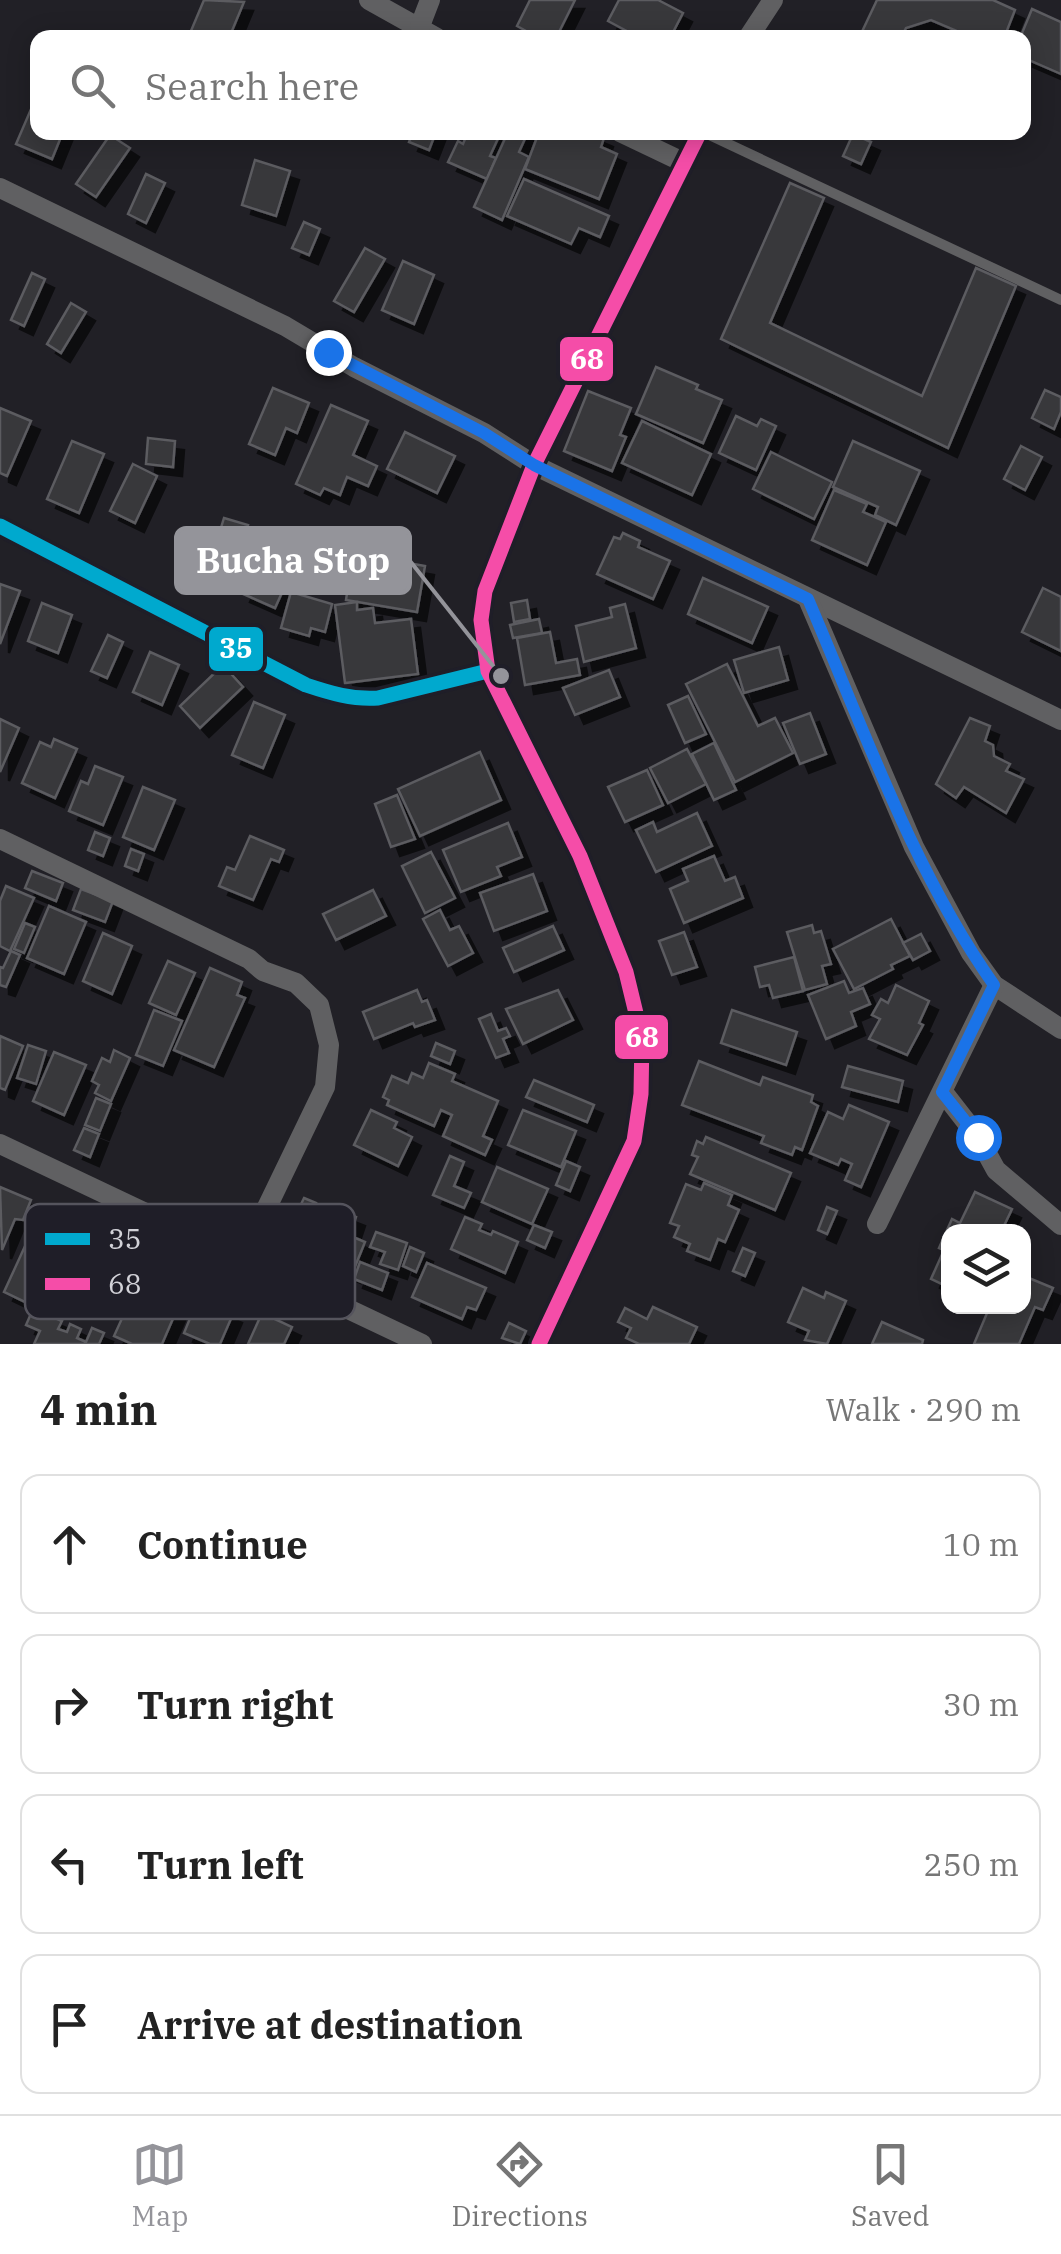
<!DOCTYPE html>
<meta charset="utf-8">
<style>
:root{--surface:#fff;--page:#f6f6f6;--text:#222;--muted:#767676;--line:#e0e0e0;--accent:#94949a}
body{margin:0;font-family:"IBM Plex Serif",serif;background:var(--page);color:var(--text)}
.controls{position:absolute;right:30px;bottom:30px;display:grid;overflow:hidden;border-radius:20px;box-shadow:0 5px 25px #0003}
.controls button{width:90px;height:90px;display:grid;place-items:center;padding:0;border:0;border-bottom:2px solid var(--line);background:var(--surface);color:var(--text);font:50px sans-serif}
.stop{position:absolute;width:30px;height:30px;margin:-22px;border:8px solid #1a73e8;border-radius:50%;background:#fff}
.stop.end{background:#1a73e8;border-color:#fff;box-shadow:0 2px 10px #0008}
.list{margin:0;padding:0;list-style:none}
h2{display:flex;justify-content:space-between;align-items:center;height:130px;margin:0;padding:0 40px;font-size:42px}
h2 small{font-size:32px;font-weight:400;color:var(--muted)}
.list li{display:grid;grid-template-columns:65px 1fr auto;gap:30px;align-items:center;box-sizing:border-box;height:140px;margin:0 20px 20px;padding:0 20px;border:2px solid var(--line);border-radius:20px}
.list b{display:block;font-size:38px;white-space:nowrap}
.list em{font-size:32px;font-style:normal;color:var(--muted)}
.icon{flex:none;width:55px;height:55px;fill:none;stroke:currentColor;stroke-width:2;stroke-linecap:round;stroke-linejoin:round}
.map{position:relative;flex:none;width:1061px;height:1344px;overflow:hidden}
.search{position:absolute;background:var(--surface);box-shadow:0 5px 25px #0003;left:30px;right:30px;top:30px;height:110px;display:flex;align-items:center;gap:25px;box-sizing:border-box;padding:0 35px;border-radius:20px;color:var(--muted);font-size:38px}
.sheet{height:770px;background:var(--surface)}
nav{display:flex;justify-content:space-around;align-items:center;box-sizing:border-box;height:140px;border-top:2px solid var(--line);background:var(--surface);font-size:28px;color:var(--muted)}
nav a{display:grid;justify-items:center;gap:5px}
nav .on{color:var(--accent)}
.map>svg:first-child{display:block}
.building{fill:#37373b;stroke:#5b5b60;stroke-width:2.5;filter:url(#shadow)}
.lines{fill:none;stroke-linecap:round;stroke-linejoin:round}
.service{stroke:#606062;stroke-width:10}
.minor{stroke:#606062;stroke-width:20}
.bus-1-casing{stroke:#1f1e28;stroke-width:22}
.bus-2-casing{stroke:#1f1e28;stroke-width:22}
.bus-1{stroke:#00a9ce;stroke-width:15}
.bus-2{stroke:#f54da8;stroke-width:15}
.route{stroke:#1a73e8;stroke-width:12}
.key{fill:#1f1e28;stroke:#55545d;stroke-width:2.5}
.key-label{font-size:28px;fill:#d2d2d8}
.leader{fill:none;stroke:#94949a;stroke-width:4}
.callout-dot{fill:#94949a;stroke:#1f1e28;stroke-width:4}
.callout{fill:#94949a;stroke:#94949a;stroke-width:4}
.callout-label{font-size:35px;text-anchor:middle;font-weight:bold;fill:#fff}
.line-badge{stroke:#1f1e28;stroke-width:4}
.badge-label{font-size:28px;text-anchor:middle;font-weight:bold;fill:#fff}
</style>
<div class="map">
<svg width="1061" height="1344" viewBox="0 0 1061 1344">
<defs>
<filter id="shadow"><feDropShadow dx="9" dy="9" stdDeviation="0" flood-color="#0009"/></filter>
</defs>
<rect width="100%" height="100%" fill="#212026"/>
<g class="building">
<polygon points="204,0 244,2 229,38 188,38"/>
<polygon points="530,0 575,0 556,38 539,38 517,26"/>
<polygon points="619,0 658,0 683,13 670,38 640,38 608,21"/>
<polygon points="877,0 993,0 1015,10 1004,38 973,38 931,20 906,28 901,38 859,38"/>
<polygon points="1032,9 1061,22 1061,74 1024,58 1024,38 1020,38"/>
<polygon points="38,93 38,132 63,132 52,159 16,144"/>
<polygon points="413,132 436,132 429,150 409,142"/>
<polygon points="468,132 501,132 490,156 496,158 487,179 448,162 458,141 463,144"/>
<polygon points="508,132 528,132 519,152 529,157 502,220 474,207"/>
<polygon points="539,132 590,132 604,138 601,147 617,154 599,199 525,169"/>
<polygon points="853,134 871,142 861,164 843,156"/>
<polygon points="110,135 130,148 96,197 76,184"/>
<polygon points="255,160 290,171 276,216 242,205"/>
<polygon points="146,174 165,183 146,223 128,214"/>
<polygon points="524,179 609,216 600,237 579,228 571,244 507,216"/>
<polygon points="790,183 824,198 770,323 922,396 976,268 1016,286 948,448 721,339"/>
<polygon points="304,222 320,229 309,255 292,248"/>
<polygon points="365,248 385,259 354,312 334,301"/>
<polygon points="403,261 434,275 414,324 382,310"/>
<polygon points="32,273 45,279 24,326 11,320"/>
<polygon points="71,303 86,312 61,353 47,344"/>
<polygon points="656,367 698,385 696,389 722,400 703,443 636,414"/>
<polygon points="273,388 309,403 297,433 286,428 275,455 249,444"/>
<polygon points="1045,390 1061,397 1061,412 1054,429 1032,418"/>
<polygon points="588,391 631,408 620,435 626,437 612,471 564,451"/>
<polygon points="331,405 368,421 353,455 377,466 368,486 347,477 340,495 324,488 320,495 296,484"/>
<polygon points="0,408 31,421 7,476 0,473"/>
<polygon points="736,416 757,426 761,419 776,426 756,470 719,453"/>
<polygon points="642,421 711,454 692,495 622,463"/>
<polygon points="405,432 455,456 437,493 387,469"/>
<polygon points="148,438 175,441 173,467 146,464"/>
<polygon points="72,441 104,454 79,513 47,499"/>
<polygon points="853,441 920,471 896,525 875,515 878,507 833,487"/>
<polygon points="1021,446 1042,457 1025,490 1004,479"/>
<polygon points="771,452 832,482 814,519 753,489"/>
<polygon points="133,464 157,476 135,523 110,511"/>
<polygon points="834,490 867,504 863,512 886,522 867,565 812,540"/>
<polygon points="224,518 248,525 243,539 220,531"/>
<polygon points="623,533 640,541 638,547 670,561 653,599 597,574 614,537 620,539"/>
<polygon points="267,535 301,550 290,575 283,572 278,585 284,588 275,608 241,593"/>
<polygon points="352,561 407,570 408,563 425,566 417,612 346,600"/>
<polygon points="703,578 768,607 752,643 688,614"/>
<polygon points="0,584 20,591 0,644"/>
<polygon points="1043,588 1061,597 1061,651 1022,632"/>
<polygon points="291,592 332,604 325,632 311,628 309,636 281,628"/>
<polygon points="527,600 530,619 514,622 511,603"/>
<polygon points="357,602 357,610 373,608 375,623 411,619 418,674 345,683 335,605"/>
<polygon points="42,603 72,615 58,653 28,641"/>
<polygon points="625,604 636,648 584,662 576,626 612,617 610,608"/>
<polygon points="539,619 542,633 513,638 510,625"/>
<polygon points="550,632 556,663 577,659 580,675 525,685 517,638"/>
<polygon points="108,635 123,642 107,678 91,671"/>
<polygon points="779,647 788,680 744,693 734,660"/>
<polygon points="150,652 179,665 162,705 133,692"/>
<polygon points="727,664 758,726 775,718 793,753 735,782 686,684"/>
<polygon points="223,665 243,687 200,728 180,706"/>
<polygon points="609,670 620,697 575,715 563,688"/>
<polygon points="688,696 706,734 685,743 668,705"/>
<polygon points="254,702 285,715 263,768 232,755"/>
<polygon points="810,713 826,754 800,764 783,723"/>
<polygon points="970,718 990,726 985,741 993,745 994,756 1010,764 1006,771 1024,779 1006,813 964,787 956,798 936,784"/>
<polygon points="0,719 19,728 0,772"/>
<polygon points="54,739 77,749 55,798 22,783 40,742 51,747"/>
<polygon points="714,743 736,790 714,800 692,754"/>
<polygon points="687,749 706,784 668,803 650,768"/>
<polygon points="480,752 501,800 420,836 398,789"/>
<polygon points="95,766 123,777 103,825 69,811 81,781 88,784"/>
<polygon points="647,770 663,805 625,822 608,787"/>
<polygon points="143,787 175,800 154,850 123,837"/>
<polygon points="397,795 415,839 391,847 375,804"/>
<polygon points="697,813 712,846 656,872 636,830 653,822 657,832"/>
<polygon points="508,823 522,857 497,867 501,876 461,892 443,850"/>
<polygon points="95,832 110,838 103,856 88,850"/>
<polygon points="250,836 284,850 279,862 271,859 253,900 219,886 227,867 235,870"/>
<polygon points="131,849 144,854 138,871 125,866"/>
<polygon points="431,852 455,898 425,913 402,866"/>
<polygon points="714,856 725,881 735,877 743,898 684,923 670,889 688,881 683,869"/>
<polygon points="32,871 63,883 56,901 25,888"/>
<polygon points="533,874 547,911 494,931 480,893"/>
<polygon points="6,886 34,898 10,951 0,946 0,901"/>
<polygon points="81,889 113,901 105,922 73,910"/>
<polygon points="373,890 386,916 336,940 323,914"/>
<polygon points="49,906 86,922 64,974 27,958"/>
<polygon points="440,910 450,930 459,926 473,953 448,966 423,919"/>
<polygon points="891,919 910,956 891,965 893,969 854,989 833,949"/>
<polygon points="25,923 35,927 24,953 14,949"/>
<polygon points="812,925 814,933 821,931 831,964 822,966 827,984 805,990 787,932"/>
<polygon points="553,926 564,950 514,972 503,948"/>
<polygon points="684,932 697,967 672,975 659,941"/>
<polygon points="103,933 132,946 112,994 83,981"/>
<polygon points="921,934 930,951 913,960 903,943"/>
<polygon points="11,951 20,955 6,987 0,985 0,967 3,968"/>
<polygon points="794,957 803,991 773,998 769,985 760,987 755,967"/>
<polygon points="168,961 195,973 176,1015 149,1003"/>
<polygon points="210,968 242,982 237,995 245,998 214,1067 174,1050"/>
<polygon points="844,981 849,993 863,988 870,1004 851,1012 856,1026 826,1039 808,995"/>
<polygon points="896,985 929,1001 919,1023 923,1025 907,1055 869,1039 880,1019 872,1015 881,999 888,1003"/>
<polygon points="417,990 422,1002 427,1000 435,1020 415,1027 413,1023 374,1039 363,1012"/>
<polygon points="558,990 573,1020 523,1044 506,1009"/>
<polygon points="154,1010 182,1021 163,1066 136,1055"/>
<polygon points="732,1010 797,1032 786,1065 721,1043"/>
<polygon points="491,1014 498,1031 506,1028 510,1036 503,1039 509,1053 496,1058 479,1019"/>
<polygon points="0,1036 23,1046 5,1090 0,1088"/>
<polygon points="436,1043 455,1051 450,1064 431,1056"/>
<polygon points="28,1045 46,1051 36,1084 17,1078"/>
<polygon points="114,1050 130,1058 111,1101 95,1093 99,1085 92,1081 102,1058 110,1062"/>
<polygon points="54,1052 86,1065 64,1115 33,1101"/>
<polygon points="699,1061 760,1085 763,1077 813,1095 811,1102 818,1106 802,1150 795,1147 792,1155 761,1143 764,1136 682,1105"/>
<polygon points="429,1063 455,1074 452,1081 498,1101 483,1136 492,1140 485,1155 443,1136 452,1115 441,1110 434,1126 387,1105 389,1100 383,1097 392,1076 408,1083 412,1073 423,1078"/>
<polygon points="848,1066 903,1081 898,1102 842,1087"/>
<polygon points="534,1080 594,1105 587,1122 526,1097"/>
<polygon points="96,1098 111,1104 100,1131 85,1125"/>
<polygon points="849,1105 889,1122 861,1187 845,1180 852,1164 841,1159 838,1165 810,1153 828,1112 843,1119"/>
<polygon points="371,1110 397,1122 394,1128 412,1137 398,1166 354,1145"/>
<polygon points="523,1110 576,1131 561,1167 508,1145"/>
<polygon points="84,1128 99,1134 90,1157 74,1150"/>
<polygon points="706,1137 791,1173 775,1210 690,1174 698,1157 692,1155 697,1141 703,1144"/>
<polygon points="450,1156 464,1162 454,1186 471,1193 464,1208 433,1195"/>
<polygon points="566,1161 580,1167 570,1191 556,1185"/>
<polygon points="497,1167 548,1189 532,1224 482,1202"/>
<polygon points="704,1183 732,1195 728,1205 739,1210 725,1242 718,1239 710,1260 687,1251 690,1244 674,1237 679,1226 670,1223 686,1184 701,1190"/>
<polygon points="0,1187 31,1200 23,1220 15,1219 2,1250"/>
<polygon points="975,1192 1012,1209 1001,1232 948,1232 948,1287 931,1279 944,1250 939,1248 952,1219 960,1223"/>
<polygon points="304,1198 316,1203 309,1221 296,1215"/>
<polygon points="43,1207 63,1216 66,1209 88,1220 77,1246 69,1242 49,1285 59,1289 48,1313 4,1292"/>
<polygon points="827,1207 837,1211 827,1234 818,1230"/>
<polygon points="335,1209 356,1217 352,1229 330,1220"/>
<polygon points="465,1217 482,1224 479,1230 491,1235 493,1231 518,1242 505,1273 451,1249"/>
<polygon points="314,1221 365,1242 352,1274 301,1253"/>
<polygon points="534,1225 552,1232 545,1248 527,1240"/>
<polygon points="376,1232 407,1243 398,1270 380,1264 385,1252 370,1247"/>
<polygon points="410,1247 424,1253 416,1272 403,1266"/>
<polygon points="743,1248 755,1253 745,1276 733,1271"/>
<polygon points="360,1262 388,1273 382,1290 354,1279"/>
<polygon points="427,1263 486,1288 476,1310 467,1307 462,1319 412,1297"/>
<polygon points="156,1270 188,1284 162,1344 132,1344 114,1336 134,1292 145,1296"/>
<polygon points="1024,1276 1053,1288 1043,1310 1035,1307 1019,1344 974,1344 990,1306 1024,1306"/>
<polygon points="803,1288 824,1298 826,1292 846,1301 827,1344 805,1340 809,1331 788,1322"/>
<polygon points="198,1299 233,1314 220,1344 210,1344 184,1333"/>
<polygon points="653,1307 697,1327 689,1344 639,1344 626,1338 631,1328 618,1322 625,1308 647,1319"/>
<polygon points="33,1309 62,1321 58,1329 67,1332 70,1324 81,1329 77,1338 86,1342 92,1328 104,1333 99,1344 34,1344 40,1331 26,1325"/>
<polygon points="262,1313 292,1327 284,1344 248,1344"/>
<polygon points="882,1322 923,1340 922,1344 872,1344"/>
<polygon points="509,1323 526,1331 520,1344 502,1338"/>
</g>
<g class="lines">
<polyline class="service" points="703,132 1061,300"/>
<g class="minor">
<polyline points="369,0 437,38"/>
<polyline points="420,26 430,0"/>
<polyline points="748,38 773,0"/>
<polyline points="620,132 685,163"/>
<polyline points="0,188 285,326 354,367 484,433 534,465 1061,720"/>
<path d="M0 526 306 685C330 693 353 700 378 698L488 671"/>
<polyline points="808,599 914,847 971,953 994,985 1061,1029"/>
<polyline points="0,839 249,959 263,971 296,983 319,1005 329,1045 325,1087 243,1257"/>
<polyline points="943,1092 978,1137 996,1170 1061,1225"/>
<polyline points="0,1144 422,1344"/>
<polyline points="877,1224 994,985"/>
<polyline points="539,1344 634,1141 641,1094 642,1038 626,972 580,856 488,671 481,620 485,591 534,465 700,132"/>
</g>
<g class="bus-1-casing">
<path id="bus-1" d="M0 526 306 685C330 693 353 700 378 698L488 671"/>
</g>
<g class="bus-2-casing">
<polyline id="bus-2" points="539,1344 634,1141 641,1094 642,1038 626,972 580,856 488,671 481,620 485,591 534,465 700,132"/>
</g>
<use href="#bus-1" class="bus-1"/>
<use href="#bus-2" class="bus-2"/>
</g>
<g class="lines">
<path class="route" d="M328 352 484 433 534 465 808 599C864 729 912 869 994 985L942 1092 978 1137"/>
</g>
<rect x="25" y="1204" width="330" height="115" rx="15" class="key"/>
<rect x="45" y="1233" width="45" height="12" fill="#00a9ce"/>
<rect x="45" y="1278" width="45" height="12" fill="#f54da8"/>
<g class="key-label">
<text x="108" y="1249">35</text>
<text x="108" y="1294">68</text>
</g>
<path class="leader" d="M501 676L410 561"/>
<circle class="callout-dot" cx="501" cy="676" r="10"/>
<rect class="callout" x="176" y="528" width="234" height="65" rx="10"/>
<g class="callout-label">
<text x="293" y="573">Bucha Stop</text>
</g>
<g class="line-badge">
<rect x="558" y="335" width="57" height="48" rx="10" fill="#f54da8"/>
<rect x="207" y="625" width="58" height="48" rx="10" fill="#00a9ce"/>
<rect x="613" y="1013" width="57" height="48" rx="10" fill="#f54da8"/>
</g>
<g class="badge-label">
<text x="587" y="369">68</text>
<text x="236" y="658">35</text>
<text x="642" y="1047">68</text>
</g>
</svg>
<div class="controls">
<button><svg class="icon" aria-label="layers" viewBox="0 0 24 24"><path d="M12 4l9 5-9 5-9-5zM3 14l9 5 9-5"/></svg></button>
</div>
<div class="stop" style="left:978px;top:1137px"></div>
<div class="stop end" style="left:328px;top:352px"></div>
<div class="search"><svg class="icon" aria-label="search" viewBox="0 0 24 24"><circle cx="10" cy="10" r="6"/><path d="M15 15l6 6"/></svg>Search here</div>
</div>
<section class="sheet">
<h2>4 min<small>Walk · 290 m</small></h2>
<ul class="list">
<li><svg class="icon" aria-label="ahead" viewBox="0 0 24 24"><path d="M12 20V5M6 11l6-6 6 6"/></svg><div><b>Continue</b></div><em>10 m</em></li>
<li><svg class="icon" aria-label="right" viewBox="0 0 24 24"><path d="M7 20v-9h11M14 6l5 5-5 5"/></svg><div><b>Turn right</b></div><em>30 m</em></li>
<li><svg class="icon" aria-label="left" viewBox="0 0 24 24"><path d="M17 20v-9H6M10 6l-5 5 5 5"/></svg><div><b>Turn left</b></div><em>250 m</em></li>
<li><svg class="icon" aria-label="arrive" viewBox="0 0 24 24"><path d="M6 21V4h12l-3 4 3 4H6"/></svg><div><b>Arrive at destination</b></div></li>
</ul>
</section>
<nav>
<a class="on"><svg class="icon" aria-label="map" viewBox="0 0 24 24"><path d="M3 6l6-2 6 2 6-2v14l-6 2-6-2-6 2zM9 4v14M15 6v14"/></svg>Map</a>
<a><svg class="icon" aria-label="directions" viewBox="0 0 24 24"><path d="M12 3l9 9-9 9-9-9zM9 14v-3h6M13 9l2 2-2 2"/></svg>Directions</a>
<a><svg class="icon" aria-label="saved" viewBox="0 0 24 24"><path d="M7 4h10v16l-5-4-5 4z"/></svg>Saved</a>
</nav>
